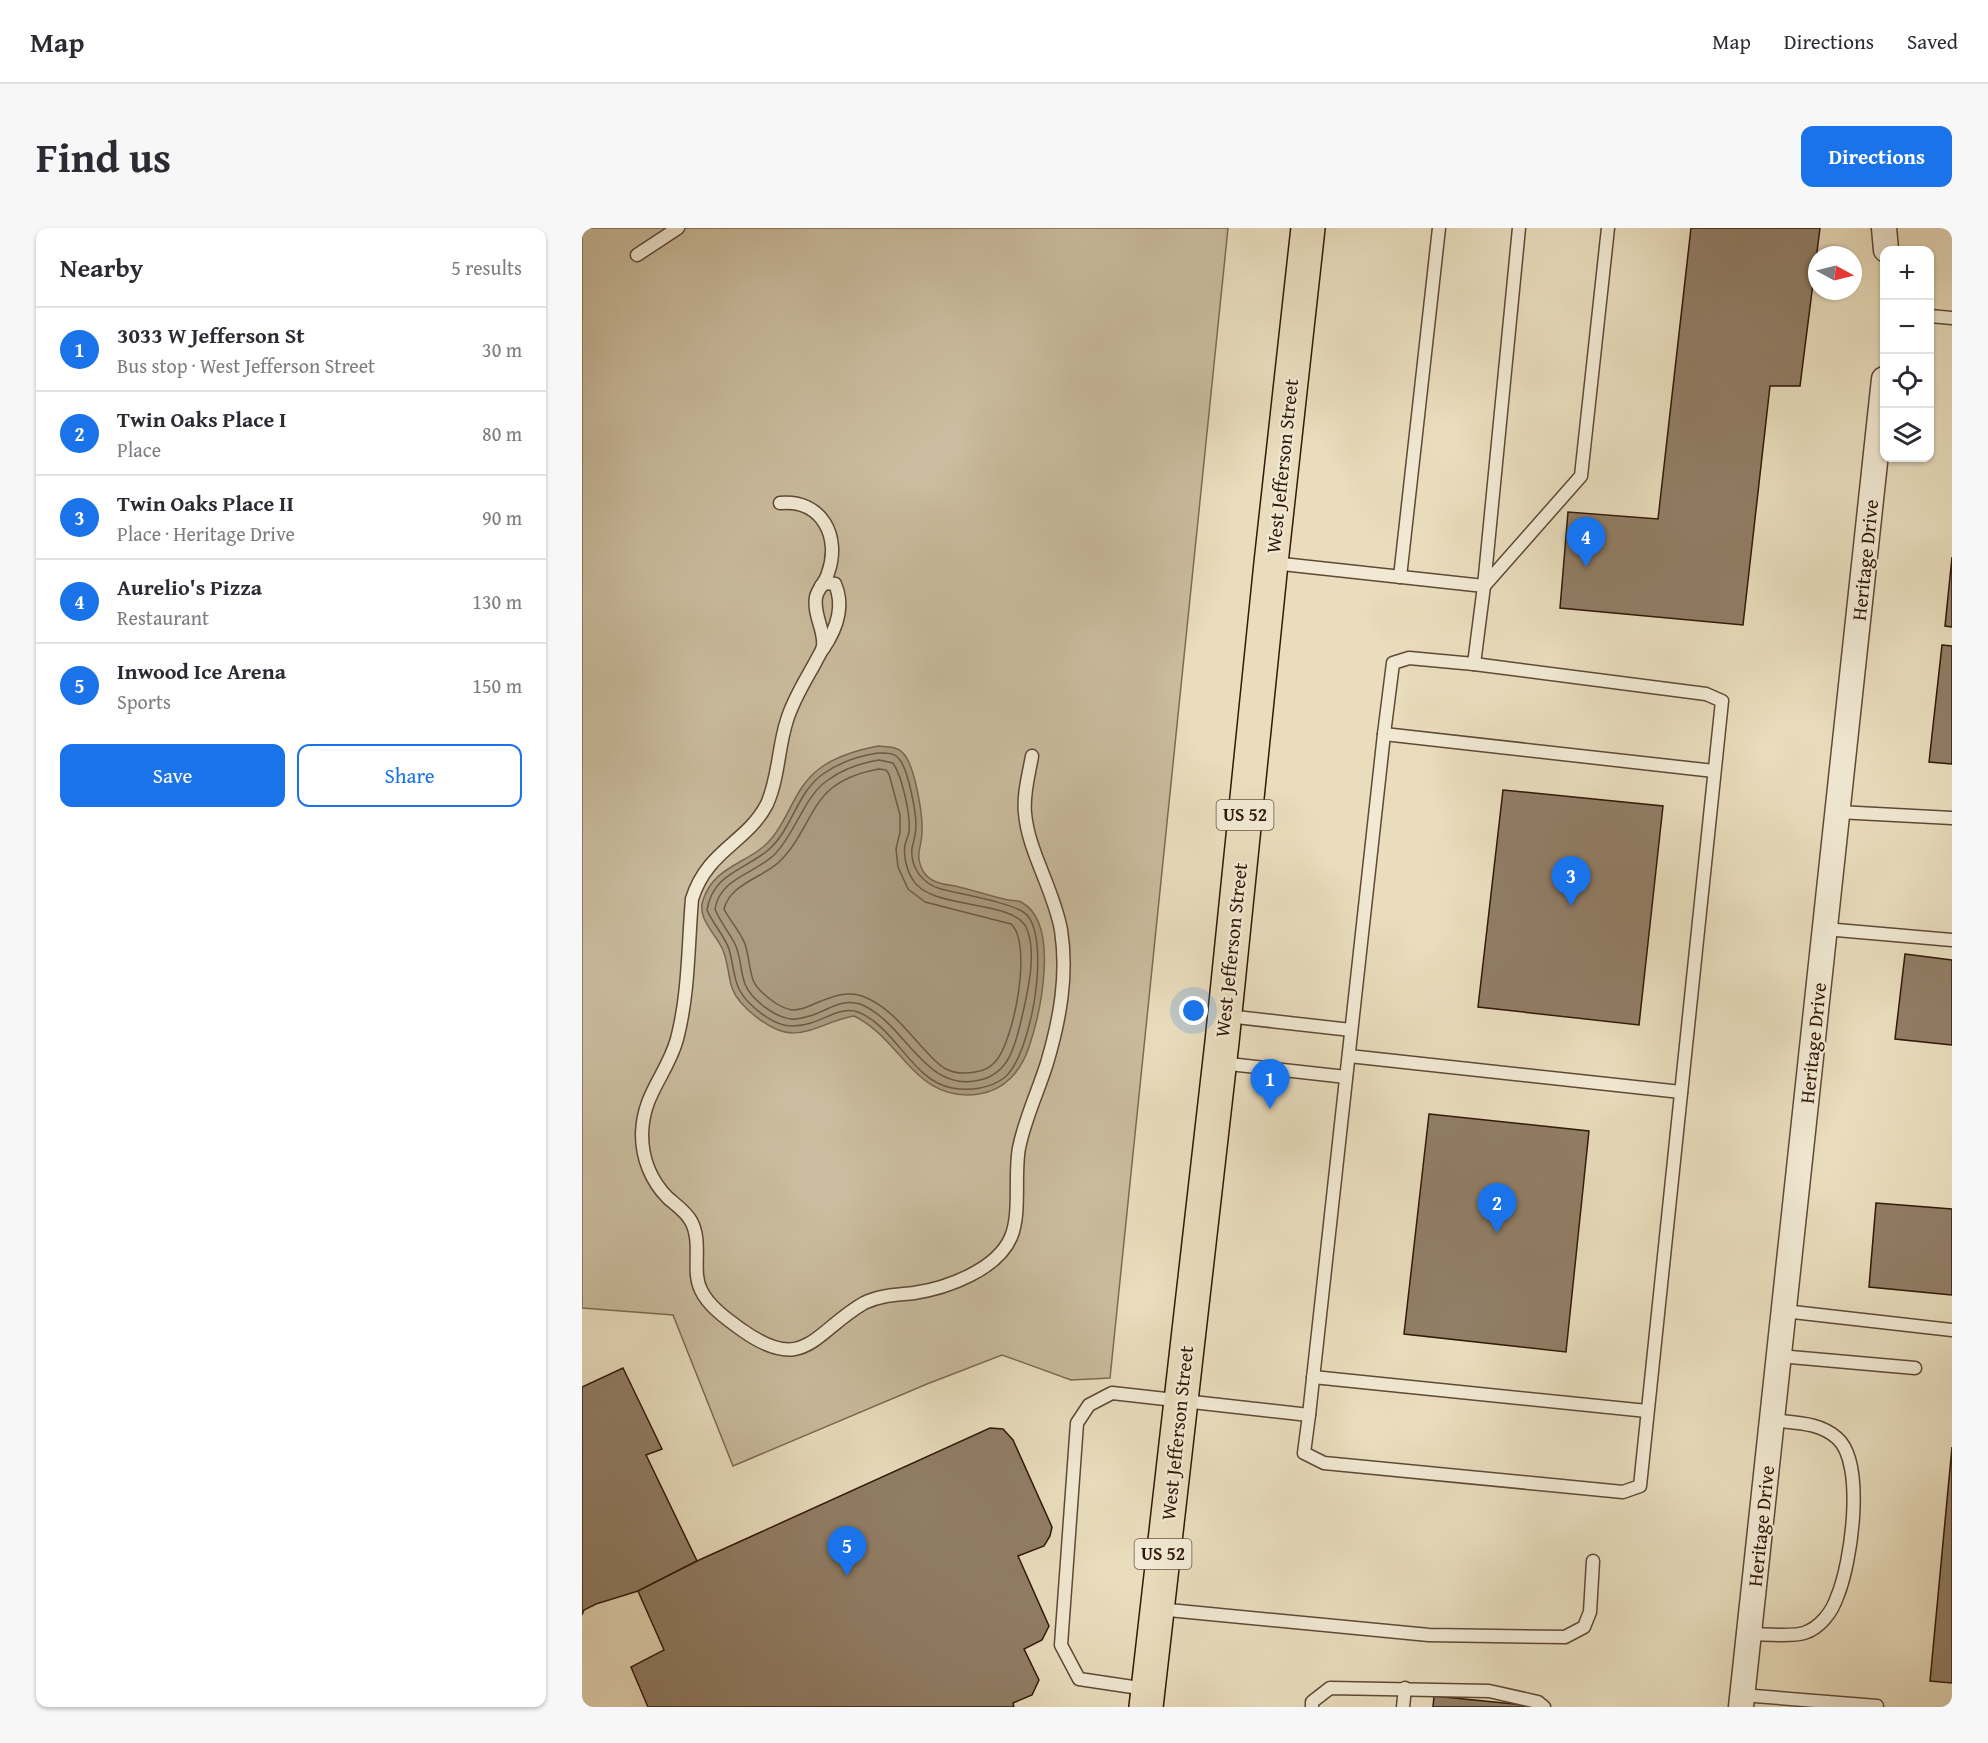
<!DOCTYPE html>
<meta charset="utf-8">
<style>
:root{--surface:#fff;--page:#f7f7f7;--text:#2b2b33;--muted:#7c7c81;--line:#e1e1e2;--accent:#1a73e8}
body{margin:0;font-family:"Gentium Book Plus",serif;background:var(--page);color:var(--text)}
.controls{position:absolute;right:18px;top:18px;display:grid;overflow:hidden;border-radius:12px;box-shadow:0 2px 4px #0004}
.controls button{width:54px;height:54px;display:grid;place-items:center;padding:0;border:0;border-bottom:2px solid var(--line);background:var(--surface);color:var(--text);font:30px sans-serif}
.compass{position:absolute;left:1226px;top:18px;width:54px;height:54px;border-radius:50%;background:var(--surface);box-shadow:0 2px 4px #0004;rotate:97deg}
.you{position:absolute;left:612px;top:783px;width:21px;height:21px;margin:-15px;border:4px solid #fff;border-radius:50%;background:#1a73e8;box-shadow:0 0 0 9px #1a73e833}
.badge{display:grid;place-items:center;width:39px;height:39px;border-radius:50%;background:var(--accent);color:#fff;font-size:20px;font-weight:700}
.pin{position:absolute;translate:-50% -50px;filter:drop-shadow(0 2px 3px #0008)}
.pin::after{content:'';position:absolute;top:32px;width:21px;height:18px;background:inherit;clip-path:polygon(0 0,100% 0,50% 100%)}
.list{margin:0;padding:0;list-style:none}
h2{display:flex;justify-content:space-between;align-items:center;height:78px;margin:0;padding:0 24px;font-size:26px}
h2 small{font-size:20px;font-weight:400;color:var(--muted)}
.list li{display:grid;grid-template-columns:39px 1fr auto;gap:18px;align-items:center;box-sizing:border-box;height:84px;padding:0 24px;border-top:2px solid var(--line)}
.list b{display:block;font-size:22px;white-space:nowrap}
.list p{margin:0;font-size:20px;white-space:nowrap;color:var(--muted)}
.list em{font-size:20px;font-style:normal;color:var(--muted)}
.actions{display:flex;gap:12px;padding:18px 24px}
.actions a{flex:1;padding:14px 0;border:2px solid var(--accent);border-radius:12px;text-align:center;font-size:21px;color:var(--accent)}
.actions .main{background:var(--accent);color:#fff}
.icon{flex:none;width:33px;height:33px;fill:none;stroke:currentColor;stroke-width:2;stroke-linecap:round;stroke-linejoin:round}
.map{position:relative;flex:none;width:1370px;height:1479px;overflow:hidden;border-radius:12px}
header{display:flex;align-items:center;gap:36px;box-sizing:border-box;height:84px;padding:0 30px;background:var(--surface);border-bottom:2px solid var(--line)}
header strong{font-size:28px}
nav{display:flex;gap:33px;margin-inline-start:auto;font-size:21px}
.intro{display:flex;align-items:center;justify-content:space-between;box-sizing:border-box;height:144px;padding:0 36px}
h1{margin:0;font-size:42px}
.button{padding:15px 27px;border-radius:12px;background:var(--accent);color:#fff;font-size:21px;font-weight:700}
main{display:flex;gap:36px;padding:0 36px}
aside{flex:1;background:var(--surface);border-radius:12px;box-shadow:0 2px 4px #0004}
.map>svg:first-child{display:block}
.green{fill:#cabc9e;stroke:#7e6a53;stroke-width:1.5}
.water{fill:#aa9a7f;stroke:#7a664f;stroke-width:1.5}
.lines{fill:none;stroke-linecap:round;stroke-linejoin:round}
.shore{stroke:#6e5944;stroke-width:1.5}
.building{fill:#917e66;stroke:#311808;stroke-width:1.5}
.lane-casing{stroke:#5f4935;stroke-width:15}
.street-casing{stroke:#5f4935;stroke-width:27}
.primary-casing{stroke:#311808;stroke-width:36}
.lane{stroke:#f1e9d4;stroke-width:12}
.street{stroke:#f1e9d4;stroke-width:24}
.primary{stroke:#e9ddbd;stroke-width:33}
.labels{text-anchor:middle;stroke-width:4.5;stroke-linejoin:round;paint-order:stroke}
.shield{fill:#f1e9d4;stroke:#6b5745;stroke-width:1.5}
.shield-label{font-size:18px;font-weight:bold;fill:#311808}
.street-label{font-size:20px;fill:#311808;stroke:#f1e9d4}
</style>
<header>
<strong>Map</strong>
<nav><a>Map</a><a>Directions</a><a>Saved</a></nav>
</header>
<div class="intro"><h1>Find us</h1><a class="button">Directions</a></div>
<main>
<aside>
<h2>Nearby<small>5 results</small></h2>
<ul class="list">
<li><span class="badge">1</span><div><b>3033 W Jefferson St</b><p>Bus stop · West Jefferson Street</p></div><em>30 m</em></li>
<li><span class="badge">2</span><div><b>Twin Oaks Place I</b><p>Place</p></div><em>80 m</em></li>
<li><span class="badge">3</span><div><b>Twin Oaks Place II</b><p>Place · Heritage Drive</p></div><em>90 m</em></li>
<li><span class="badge">4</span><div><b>Aurelio's Pizza</b><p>Restaurant</p></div><em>130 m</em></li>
<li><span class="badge">5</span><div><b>Inwood Ice Arena</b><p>Sports</p></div><em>150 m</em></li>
</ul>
<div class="actions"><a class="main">Save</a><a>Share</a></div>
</aside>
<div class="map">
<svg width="1370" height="1479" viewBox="0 0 1370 1479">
<rect width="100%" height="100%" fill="#e9ddbd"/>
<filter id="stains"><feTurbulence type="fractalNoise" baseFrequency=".00333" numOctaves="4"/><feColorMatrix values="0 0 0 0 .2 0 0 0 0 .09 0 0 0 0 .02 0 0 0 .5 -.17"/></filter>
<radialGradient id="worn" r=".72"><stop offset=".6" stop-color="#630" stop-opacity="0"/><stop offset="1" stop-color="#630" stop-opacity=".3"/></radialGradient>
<polygon class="green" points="0,0 646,0 528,1150 489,1152 420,1127 345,1156 151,1238 91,1087 0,1080"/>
<path class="water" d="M296 518C305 519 315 518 321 525 333 537 341 588 340 604 340 620 332 626 341 643 348 655 361 656 373 658 391 662 408 668 426 672 430 673 435 672 439 674 479 695 458 786 447 819 439 843 423 862 397 866 334 876 320 811 272 788 251 791 232 805 210 805 190 805 157 779 150 760 146 748 146 732 140 720 132 704 115 690 121 672 131 641 159 637 181 619 206 598 210 561 237 541 254 528 275 522 296 518Z"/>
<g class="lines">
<g class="shore">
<path d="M296 525C303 525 312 524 317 531 326 540 334 584 334 597 334 606 332 612 330 620 328 640 341 656 359 661 377 666 434 675 445 687 469 714 449 829 422 850 407 861 387 863 370 860 330 853 314 799 276 784 261 778 243 791 229 795 223 797 217 798 211 798 192 799 165 777 157 761 151 748 151 734 147 721 142 707 131 696 125 682 131 646 160 643 185 623 210 603 214 565 241 546 258 534 276 528 296 525Z"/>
<path d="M297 532 311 535C320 548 329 588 327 604 326 609 324 613 323 617 321 628 325 643 331 652 348 682 430 671 444 699 456 724 445 767 439 793 433 818 427 845 398 852 342 866 324 794 278 776 262 770 245 782 231 787 224 789 215 792 209 791 192 789 169 771 163 756 158 743 159 728 153 716 147 704 138 694 133 681 138 650 172 646 192 627 214 605 222 568 246 552 261 541 278 535 297 532Z"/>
<path d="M297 541 304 542 307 546 318 587V604L314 621 316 639 326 661 343 674 429 696C451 715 432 814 413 834 408 840 400 843 393 844 383 846 371 845 362 840 353 834 346 825 339 818 322 799 305 777 280 768 264 762 247 770 232 776 226 779 217 782 210 782 197 780 176 764 171 752 167 740 167 728 163 716 158 703 148 693 142 681 148 656 180 650 197 634 220 613 229 576 250 560 264 549 280 544 297 541Z"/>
</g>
</g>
<g class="building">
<polygon points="1109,0 1238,0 1218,158 1188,158 1161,397 978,380 986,284 1076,291"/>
<polygon points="1370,329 1370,399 1363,398"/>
<polygon points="1360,417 1370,418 1370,536 1347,534"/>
<polygon points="921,562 1081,578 1057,797 896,779"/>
<polygon points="1323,726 1370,732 1370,817 1313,811"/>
<polygon points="847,886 1007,903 984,1124 822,1106"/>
<polygon points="1294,975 1370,981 1370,1067 1287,1059"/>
<polygon points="41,1140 80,1221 64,1227 115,1333 56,1363 14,1376 2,1382 0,1387 0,1159"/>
<polygon points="408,1200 421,1201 431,1212 470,1299 468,1308 462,1318 436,1328 467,1398 460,1412 442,1421 457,1452 450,1467 431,1475 432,1479 66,1479 49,1439 82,1422 56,1363 115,1333"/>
<polygon points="1370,1219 1370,1455 1348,1453"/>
<polygon points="852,1468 942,1477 942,1479 851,1479"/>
</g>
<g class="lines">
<g class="lane-casing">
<g id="lane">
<polyline points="55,27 96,0"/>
<polyline points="1348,88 1370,90"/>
<path d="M198 275C240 271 259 309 246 345 244 354 236 360 234 369 231 387 243 402 241 418 240 424 235 430 233 435 223 453 211 472 205 492 196 519 197 549 185 576 165 615 125 622 110 671 106 717 107 765 95 811 85 847 61 865 60 906 60 930 69 953 86 970 94 977 104 984 109 993 121 1015 109 1043 119 1062 126 1078 146 1092 160 1102 223 1147 232 1104 282 1075 298 1067 315 1067 332 1065 365 1060 415 1042 429 1009 439 986 432 947 437 920 443 890 456 864 465 835 478 791 486 747 479 702 472 662 446 623 443 585 441 566 447 546 450 528"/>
<polyline points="691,335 902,358"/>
<polyline points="818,349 857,0"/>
<path d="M239 358 244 355 253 356C263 379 254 402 241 421"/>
<polyline points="902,358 999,248 1026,0"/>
<polyline points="802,506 1132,543"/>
<polyline points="1256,584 1370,590"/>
<polyline points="1243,701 1370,712"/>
<polyline points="645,788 769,802"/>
<polyline points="767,828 1099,864"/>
<polyline points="638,835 764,849"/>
<polyline points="1202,1083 1370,1102"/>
<polyline points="1197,1128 1333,1140"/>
<polyline points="731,1149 1065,1183"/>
<polyline points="727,1187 722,1225 742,1235 1041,1264 1058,1258 1140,473 1124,466 892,436"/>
<polyline points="576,1381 847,1407 983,1409 1002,1399 1008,1384 1011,1333"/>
<path d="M1167 1406C1181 1406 1210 1409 1222 1405 1238 1400 1250 1384 1255 1369 1269 1337 1284 1235 1255 1210 1237 1194 1213 1195 1190 1192"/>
<polyline points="564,1461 497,1451 479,1417 495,1195 507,1177 530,1165 727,1187 802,506 811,435 827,430 892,436 902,358 937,0"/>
<polyline points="1160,1467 1295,1478"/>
<polyline points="730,1479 730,1474 748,1460 907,1463 956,1474 962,1479"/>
<polyline points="821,1479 823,1460"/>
</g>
</g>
<g class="street-casing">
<g id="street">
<polyline points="1302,0 1304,22"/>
<polyline points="1159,1479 1302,151"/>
</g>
</g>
<g class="primary-casing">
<polyline id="primary" points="564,1479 640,814 689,335 726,0"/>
</g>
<use href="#lane" class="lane"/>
<use href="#street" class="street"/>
<use href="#primary" class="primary"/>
</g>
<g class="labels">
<g class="shield">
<rect x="634.5" y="572" width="57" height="30" rx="4.5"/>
<rect x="552.5" y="1311" width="57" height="30" rx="4.5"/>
</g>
<g class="shield-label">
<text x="663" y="593">US 52</text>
<text x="581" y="1332">US 52</text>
</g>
<g class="street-label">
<text transform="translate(700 238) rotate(-84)" y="7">West Jefferson Street</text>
<text transform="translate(1283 332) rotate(-84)" y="7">Heritage Drive</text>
<text transform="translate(649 722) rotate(-84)" y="7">West Jefferson Street</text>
<text transform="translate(1231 815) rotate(-84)" y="7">Heritage Drive</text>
<text transform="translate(595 1205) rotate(-84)" y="7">West Jefferson Street</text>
<text transform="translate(1179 1298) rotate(-84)" y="7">Heritage Drive</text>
</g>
</g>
<rect width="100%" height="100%" filter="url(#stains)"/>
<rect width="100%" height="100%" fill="url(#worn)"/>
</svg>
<div class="controls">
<button>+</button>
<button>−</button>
<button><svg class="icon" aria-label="locate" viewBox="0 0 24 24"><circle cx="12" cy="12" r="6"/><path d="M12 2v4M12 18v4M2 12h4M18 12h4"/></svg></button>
<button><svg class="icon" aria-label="layers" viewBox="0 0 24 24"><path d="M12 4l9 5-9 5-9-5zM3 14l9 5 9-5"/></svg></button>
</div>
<svg class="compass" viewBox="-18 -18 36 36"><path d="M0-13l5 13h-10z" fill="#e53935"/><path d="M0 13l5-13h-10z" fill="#7c7c81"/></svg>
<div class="you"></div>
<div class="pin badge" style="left:688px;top:881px">1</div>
<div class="pin badge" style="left:915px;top:1005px">2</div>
<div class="pin badge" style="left:989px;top:678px">3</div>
<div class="pin badge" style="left:1004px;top:339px">4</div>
<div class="pin badge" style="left:265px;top:1348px">5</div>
</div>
</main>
